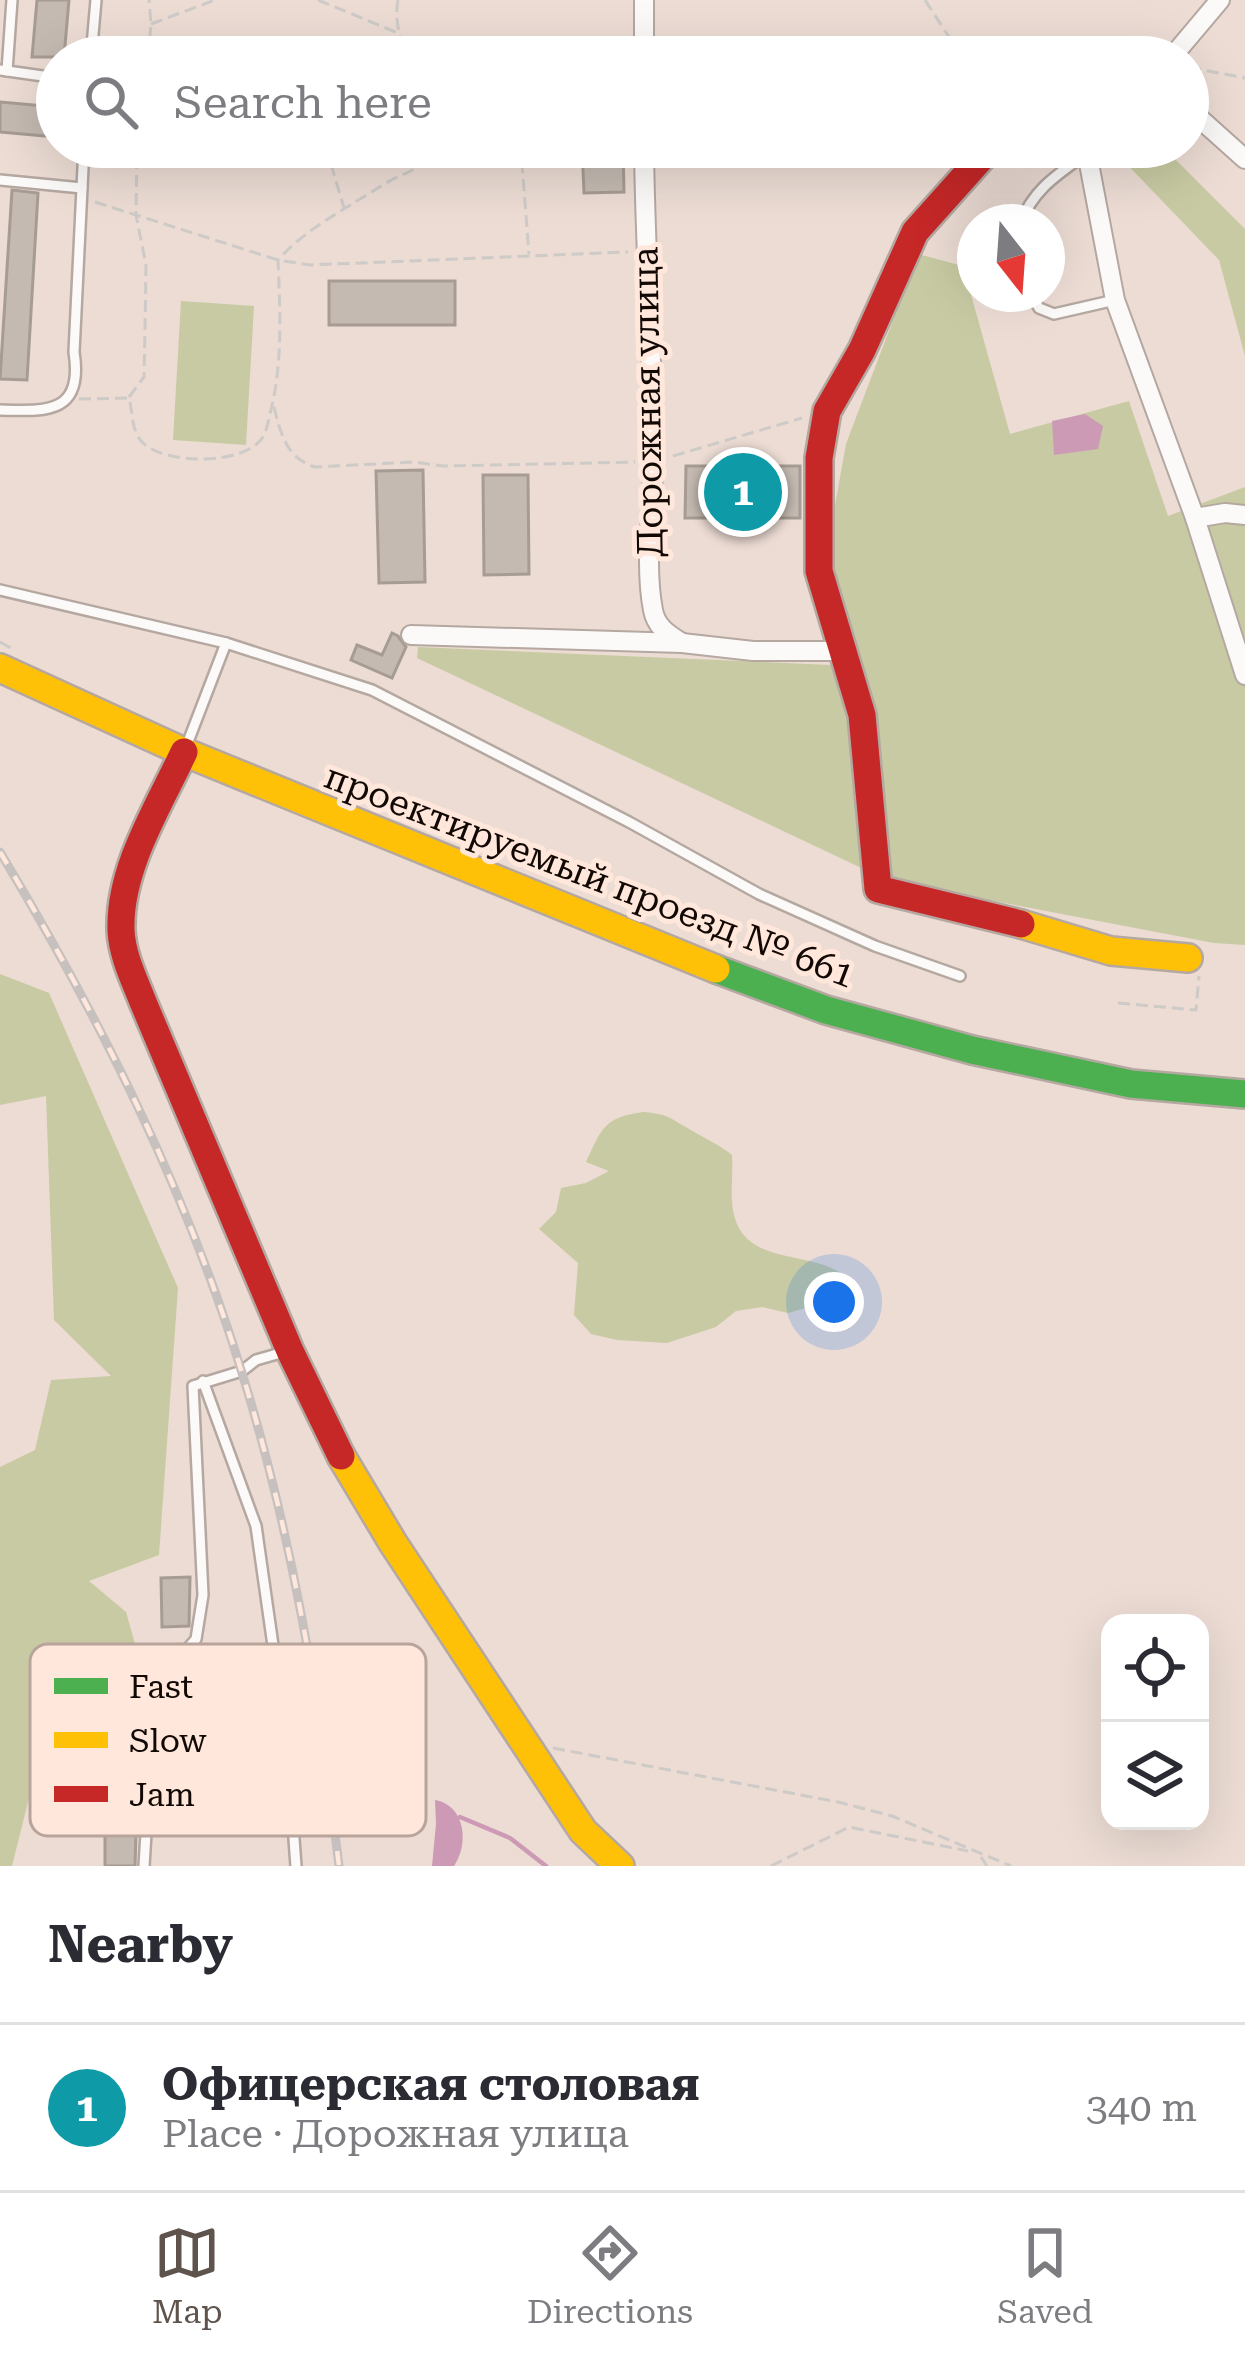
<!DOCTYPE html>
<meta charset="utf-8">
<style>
:root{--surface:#fff;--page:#f7f7f7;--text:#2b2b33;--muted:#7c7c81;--line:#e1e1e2;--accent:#5e534d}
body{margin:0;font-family:"Roboto Serif",serif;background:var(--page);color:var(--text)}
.controls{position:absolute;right:36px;bottom:36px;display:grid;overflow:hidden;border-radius:24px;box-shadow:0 12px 48px #0002}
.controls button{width:108px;height:108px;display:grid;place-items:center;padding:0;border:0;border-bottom:3px solid var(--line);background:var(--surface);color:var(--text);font:60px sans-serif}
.compass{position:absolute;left:957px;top:204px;width:108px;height:108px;border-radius:50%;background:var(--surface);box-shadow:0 12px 48px #0002;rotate:163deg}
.you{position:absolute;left:834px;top:1302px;width:42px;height:42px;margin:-30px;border:9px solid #fff;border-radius:50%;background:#1a73e8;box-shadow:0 0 0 18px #1a73e833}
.badge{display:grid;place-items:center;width:78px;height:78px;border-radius:50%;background:var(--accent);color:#fff;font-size:39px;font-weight:700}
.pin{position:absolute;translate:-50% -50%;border:6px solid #fff;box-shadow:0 3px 12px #0006}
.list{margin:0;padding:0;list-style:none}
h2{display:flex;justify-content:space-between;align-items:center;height:156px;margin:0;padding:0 48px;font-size:51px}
h2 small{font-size:39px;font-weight:400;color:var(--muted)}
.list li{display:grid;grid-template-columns:78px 1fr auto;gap:36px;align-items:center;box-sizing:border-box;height:168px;padding:0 48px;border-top:3px solid var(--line)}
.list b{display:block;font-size:45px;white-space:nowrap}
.list p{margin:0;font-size:39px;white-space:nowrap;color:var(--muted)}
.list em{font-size:39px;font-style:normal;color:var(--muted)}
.icon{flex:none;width:66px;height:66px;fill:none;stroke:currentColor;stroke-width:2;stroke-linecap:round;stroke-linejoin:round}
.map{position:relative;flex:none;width:1245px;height:1866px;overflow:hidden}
.search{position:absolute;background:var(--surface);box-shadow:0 12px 48px #0002;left:36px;right:36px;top:36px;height:132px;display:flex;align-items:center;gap:30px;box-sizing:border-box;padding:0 42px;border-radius:66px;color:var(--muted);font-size:45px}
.sheet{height:324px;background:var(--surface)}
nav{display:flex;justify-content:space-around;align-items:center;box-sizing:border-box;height:168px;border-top:3px solid var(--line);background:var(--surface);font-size:33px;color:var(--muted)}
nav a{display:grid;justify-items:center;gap:6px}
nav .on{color:var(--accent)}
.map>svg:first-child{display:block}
.green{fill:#c8caa3}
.water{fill:#cc9ab5}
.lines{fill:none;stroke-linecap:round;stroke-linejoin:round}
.stream{stroke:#cc9ab5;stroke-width:4.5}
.building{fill:#c4bab2;stroke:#a69c94;stroke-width:3}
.lane-casing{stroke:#b4a8a1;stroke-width:14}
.street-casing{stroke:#b4a8a1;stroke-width:22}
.fast-casing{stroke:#b4a8a1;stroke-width:32}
.slow-casing{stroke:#b4a8a1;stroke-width:32}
.jam-casing{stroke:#b4a8a1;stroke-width:32}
.path{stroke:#cecac8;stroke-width:3;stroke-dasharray:12 6;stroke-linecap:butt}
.lane{stroke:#fcfaf9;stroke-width:9}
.street{stroke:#fcfaf9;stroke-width:18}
.fast{stroke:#4caf50;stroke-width:27}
.slow{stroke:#ffc107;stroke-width:27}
.jam{stroke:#c62828;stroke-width:27}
.rail-casing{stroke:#c6c1bf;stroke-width:9}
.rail{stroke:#ffe7db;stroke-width:4.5;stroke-dasharray:14;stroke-linecap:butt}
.labels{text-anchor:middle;stroke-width:10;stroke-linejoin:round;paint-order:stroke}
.street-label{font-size:36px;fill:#120905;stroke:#ffe7db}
.key{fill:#ffe7db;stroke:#b8a49b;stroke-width:3}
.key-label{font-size:33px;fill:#120905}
</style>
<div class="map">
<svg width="1245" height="1866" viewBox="0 0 1245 1866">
<rect width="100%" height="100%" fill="#ecdcd4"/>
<g class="green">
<polygon points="1123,147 1163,147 1245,229 1245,356 1219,260 1118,155"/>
<polygon points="918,254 963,266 1010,434 1129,401 1168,516 1245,487 1245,945 1214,943 889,881 417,658 418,647 854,666 828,544 846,444"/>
<polygon points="181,301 254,306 246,445 173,440"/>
<polygon points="0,974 49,993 178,1288 159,1555 89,1581 126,1612 143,1672 50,1684 29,1798 12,1866 0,1866 0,1467 35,1450 51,1380 111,1376 54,1320 46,1096 0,1105"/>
<path d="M644 1112C670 1115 668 1117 689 1129 704 1138 718 1144 732 1155 733 1171 731 1187 732 1202 736 1257 785 1253 824 1265 833 1268 841 1273 850 1278L838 1299 788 1313 762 1307 736 1311 716 1327 667 1343 617 1340 591 1334 574 1315 578 1263 539 1229 556 1212 561 1188 586 1183 609 1171 586 1162C602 1128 604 1117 644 1112Z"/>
</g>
<g class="water">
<polygon points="1085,414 1103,426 1098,449 1054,455 1052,421"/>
<path d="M435 1800C466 1805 469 1845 454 1866H432L436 1824Z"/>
</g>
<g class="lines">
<polyline class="stream" points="460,1817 510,1838 546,1866"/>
</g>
<g class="building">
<polygon points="37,0 69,0 64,57 32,57"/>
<polygon points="0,102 57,107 57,137 0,132"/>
<polygon points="582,147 623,147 624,192 584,193"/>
<polygon points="12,190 38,193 27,380 0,379"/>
<rect x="329" y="281" width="126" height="44"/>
<polygon points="686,466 800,466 800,518 685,518"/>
<polygon points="423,470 425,582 379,583 376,471"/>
<polygon points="483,475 528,475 529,574 484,575"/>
<polygon points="392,633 398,636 406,647 392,678 351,660 357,645 382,655"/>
<polygon points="190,1577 189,1626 162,1627 161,1578"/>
<polygon points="105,1834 136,1834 135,1866 105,1866"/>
</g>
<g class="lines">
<g class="lane-casing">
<g id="lane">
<polyline points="91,57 96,0"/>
<polyline points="0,70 57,78"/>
<polyline points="7,71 12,0"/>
<polyline points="0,180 82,188"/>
<path d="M1021 222C1034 188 1059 174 1087 153"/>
<polyline points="1031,294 1039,308 1054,314 1115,300"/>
<path d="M0 410C45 411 84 415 74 352L84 147"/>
<polyline points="0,590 226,643 372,690 629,822 759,894 875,946 960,976"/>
<polyline points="186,747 226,643"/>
<polyline points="203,1381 256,1526 287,1744 296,1866"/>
<polyline points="144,1866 155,1686 196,1639 203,1595 193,1386 242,1371 256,1360 284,1352"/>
</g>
</g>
<g class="street-casing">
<g id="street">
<polyline points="644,57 644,0"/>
<polyline points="1172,57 1220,0"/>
<polyline points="1188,108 1245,159"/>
<path d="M644 147C645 252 653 357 653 462 653 510 644 563 653 610 656 627 668 634 682 643"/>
<polyline points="1089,147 1087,153 1115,300 1195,518 1245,675"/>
<polyline points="1195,518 1225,513 1245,515"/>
<polyline points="411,635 682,643 753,651 843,651"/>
</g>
</g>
<g class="fast-casing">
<polyline id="fast" points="716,969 826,1010 972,1050 1131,1084 1245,1094"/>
</g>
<g class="slow-casing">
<g id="slow">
<polyline points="0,668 184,752 716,969"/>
<polyline points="1021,924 1111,951 1188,958"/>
<polyline points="341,1456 393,1543 583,1831 620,1866"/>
</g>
</g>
<g class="jam-casing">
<g id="jam">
<polyline points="991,147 915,232 862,350 827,411 819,458 819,571 862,715 878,889 1021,924"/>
<path d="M184 752C159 806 119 868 121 930 122 955 134 979 143 1002L290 1351 341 1456"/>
</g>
</g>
<g class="path">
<polyline points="318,0 398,33"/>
<path d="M398 0C394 20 400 38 407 57"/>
<polyline points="925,0 962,57"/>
<polyline points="151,24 215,0"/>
<polyline points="148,57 151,24 149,0"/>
<polyline points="224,57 248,52 263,57"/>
<polyline points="1190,65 1198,69 1245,78"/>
<polyline points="326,147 344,208"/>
<polyline points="510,147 522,164 529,254"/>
<polyline points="95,202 278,260 310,265 628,252"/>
<polyline points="129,397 144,377 145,329 146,265 136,215 137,147"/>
<path d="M79 399 129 398C133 413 131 430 142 442 164 465 245 466 263 437 267 430 269 418 271 410 283 360 280 311 278 260 305 229 347 208 381 186 408 169 415 176 435 147"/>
<path d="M274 407C281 434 286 458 315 467L414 462 443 466 635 462"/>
<polyline points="673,456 802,418"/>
<polyline points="0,642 11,648"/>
<polyline points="1118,1003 1196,1010 1199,976"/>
<polyline points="553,1748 838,1802 892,1816 1011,1866"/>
<polyline points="981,1857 987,1866"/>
<polyline points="771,1866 849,1827 968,1851"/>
</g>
<use href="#lane" class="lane"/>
<use href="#street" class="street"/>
<use href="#fast" class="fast"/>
<use href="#slow" class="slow"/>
<use href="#jam" class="jam"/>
<g class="rail-casing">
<path id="rail" d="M0 852C99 1017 186 1189 242 1373 292 1534 319 1699 339 1866"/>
</g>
<use href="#rail" class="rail"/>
</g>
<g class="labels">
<g class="street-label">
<text transform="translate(647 402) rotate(-91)" y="13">Дорожная улица</text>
<text transform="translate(590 875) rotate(21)" y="13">проектируемый проезд № 661</text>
</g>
</g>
<rect x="30" y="1644" width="396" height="192" rx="18" class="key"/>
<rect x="54" y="1678" width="54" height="16" fill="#4caf50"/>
<rect x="54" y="1732" width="54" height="16" fill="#ffc107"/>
<rect x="54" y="1786" width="54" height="16" fill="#c62828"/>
<g class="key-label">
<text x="129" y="1698">Fast</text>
<text x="129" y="1752">Slow</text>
<text x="129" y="1806">Jam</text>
</g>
</svg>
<div class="controls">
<button><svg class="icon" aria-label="locate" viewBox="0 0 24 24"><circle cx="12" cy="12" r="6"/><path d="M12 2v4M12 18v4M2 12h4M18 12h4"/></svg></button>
<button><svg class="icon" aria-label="layers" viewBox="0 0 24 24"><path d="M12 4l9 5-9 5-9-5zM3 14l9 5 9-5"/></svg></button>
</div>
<svg class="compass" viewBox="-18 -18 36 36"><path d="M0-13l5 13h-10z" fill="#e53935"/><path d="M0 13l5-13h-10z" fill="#7c7c81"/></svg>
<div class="you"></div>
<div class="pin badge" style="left:743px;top:492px;background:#0f9aa8">1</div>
<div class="search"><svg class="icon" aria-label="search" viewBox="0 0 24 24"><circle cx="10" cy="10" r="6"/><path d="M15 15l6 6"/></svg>Search here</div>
</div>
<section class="sheet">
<h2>Nearby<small></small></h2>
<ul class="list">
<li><span class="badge" style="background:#0f9aa8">1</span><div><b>Офицерская столовая</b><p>Place · Дорожная улица</p></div><em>340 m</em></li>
</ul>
</section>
<nav>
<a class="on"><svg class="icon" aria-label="map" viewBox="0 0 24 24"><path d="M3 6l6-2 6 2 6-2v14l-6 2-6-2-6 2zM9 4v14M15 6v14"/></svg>Map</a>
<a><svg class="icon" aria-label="directions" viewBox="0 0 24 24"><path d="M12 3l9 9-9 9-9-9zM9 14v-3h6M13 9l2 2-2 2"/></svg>Directions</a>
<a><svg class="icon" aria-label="saved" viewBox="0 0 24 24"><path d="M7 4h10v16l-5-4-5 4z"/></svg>Saved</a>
</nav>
